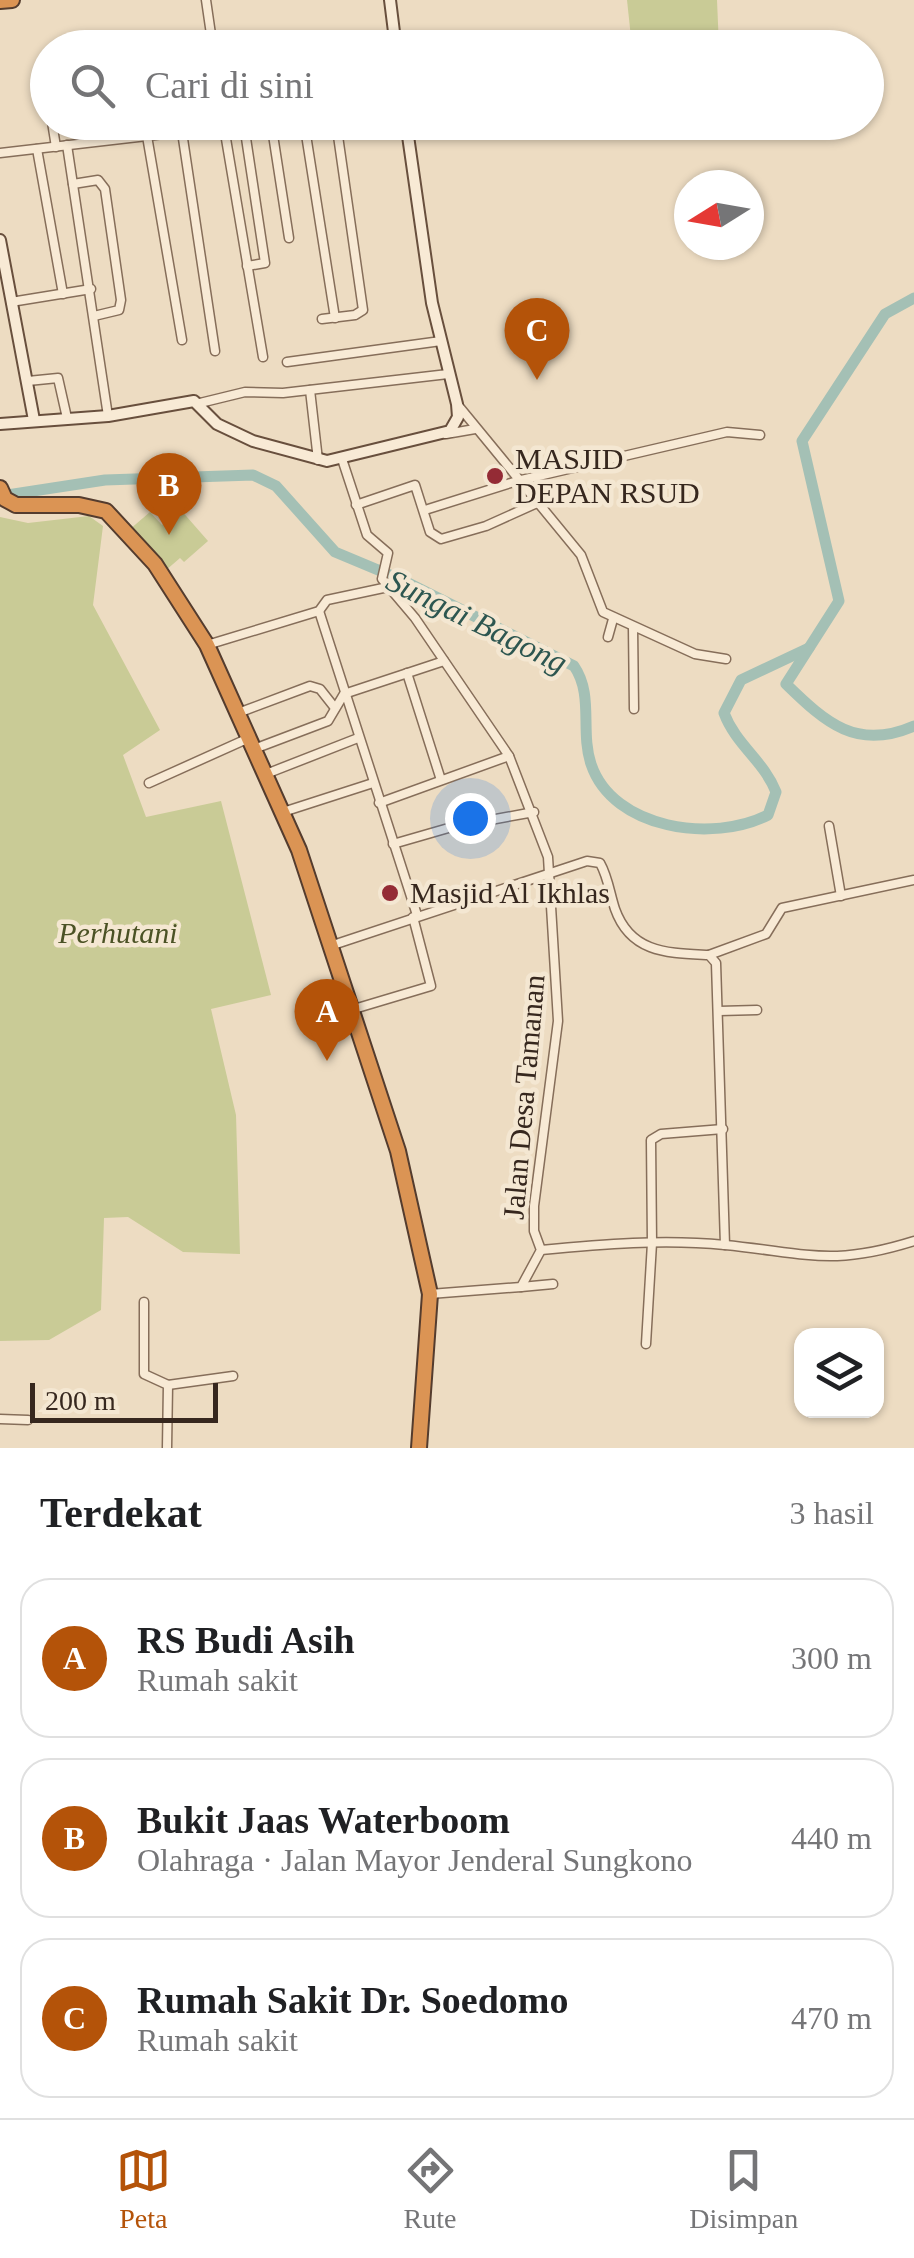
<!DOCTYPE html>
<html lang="id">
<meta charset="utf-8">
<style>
:root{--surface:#fff;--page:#f2f2f2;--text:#202124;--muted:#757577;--line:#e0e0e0;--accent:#b45309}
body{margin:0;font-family:"Times New Roman",serif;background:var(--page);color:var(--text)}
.controls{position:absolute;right:30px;bottom:30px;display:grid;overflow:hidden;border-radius:20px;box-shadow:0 2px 8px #0004}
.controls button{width:90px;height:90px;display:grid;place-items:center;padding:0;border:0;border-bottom:2px solid var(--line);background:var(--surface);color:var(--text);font:50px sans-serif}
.compass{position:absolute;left:674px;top:170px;width:90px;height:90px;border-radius:50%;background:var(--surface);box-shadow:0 2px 8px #0004;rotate:259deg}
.scale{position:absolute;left:30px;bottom:25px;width:188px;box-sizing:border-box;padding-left:10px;border:5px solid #36271e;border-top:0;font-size:28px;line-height:35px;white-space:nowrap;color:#36271e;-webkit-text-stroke:8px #f4e7d2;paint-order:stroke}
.you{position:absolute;left:470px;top:818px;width:35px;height:35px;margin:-25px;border:8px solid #fff;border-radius:50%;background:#1a73e8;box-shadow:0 0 0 15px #1a73e833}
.badge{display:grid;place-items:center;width:65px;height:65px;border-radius:50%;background:var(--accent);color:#fff;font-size:32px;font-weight:700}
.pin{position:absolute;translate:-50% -82px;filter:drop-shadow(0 2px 5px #0008)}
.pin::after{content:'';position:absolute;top:52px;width:35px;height:30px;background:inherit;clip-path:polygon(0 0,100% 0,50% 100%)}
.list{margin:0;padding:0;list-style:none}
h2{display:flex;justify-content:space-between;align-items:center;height:130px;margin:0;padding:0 40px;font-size:42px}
h2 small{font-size:32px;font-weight:400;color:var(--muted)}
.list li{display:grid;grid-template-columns:65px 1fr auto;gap:30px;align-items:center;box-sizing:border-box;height:160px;margin:0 20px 20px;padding:0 20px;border:2px solid var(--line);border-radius:30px}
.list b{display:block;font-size:38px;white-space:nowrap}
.list p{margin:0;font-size:32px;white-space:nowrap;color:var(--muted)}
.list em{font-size:32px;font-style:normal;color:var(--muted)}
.icon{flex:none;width:55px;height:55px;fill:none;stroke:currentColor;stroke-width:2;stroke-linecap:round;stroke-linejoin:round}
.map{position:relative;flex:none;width:914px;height:1448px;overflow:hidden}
.search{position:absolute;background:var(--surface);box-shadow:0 2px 8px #0004;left:30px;right:30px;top:30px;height:110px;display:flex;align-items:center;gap:25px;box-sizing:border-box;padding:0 35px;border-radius:55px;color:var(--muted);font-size:38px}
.sheet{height:670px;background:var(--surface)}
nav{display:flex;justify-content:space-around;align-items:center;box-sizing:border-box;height:140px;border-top:2px solid var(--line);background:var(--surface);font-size:28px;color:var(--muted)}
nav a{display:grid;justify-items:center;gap:5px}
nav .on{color:var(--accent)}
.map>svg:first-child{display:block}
.green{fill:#c9cb96}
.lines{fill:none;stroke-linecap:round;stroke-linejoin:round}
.river{stroke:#a4c0b5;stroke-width:11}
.street-casing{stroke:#866e5a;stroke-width:11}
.secondary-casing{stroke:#684f3d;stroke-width:14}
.highway-casing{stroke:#543c2e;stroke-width:18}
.street{stroke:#f8ead5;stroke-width:8}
.secondary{stroke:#f8ead5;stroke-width:10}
.highway{stroke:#db9454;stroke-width:14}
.poi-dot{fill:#942b35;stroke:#f4e7d2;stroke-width:4}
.labels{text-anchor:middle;stroke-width:9;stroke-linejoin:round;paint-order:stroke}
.poi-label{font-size:30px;fill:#36271e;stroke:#f4e7d2;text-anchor:start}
.park-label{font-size:30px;font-style:italic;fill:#4b5225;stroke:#f4e7d2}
.street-label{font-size:30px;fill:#36271e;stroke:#f4e7d2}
.water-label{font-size:32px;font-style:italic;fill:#2d5650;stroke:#f4e7d2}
</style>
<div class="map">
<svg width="914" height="1448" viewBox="0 0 914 1448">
<rect width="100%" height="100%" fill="#eddcc2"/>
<g class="green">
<polygon points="627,0 717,0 719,47 632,47"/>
<polygon points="180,509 208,541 184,562 180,558 165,571 129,530 150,512 162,525"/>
<polygon points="89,516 103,526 93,605 160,730 123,755 146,817 221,801 271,995 211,1009 236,1115 240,1254 183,1252 128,1217 104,1218 101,1310 49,1340 0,1341 0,517 28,523"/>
</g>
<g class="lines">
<g class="river">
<path d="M914 298 885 314 802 441 839 601 786 684C826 723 857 751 914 726"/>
<path d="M0 496 105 480 253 475 276 486 335 552 402 580 574 666C594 695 580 731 591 764 613 830 714 843 768 815L776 792C764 761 736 745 724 713L741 680 809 648"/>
</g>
<g class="street-casing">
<g id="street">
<polyline points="206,0 213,48"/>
<polyline points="52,122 56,147"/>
<polyline points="271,122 289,238"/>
<polyline points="304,122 335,318"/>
<polyline points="244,125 265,263 247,266"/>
<polyline points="224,127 263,357"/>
<polyline points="182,132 215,351"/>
<polyline points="67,145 108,416"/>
<polyline points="37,149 63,294"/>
<polyline points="0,153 147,136"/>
<polyline points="73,184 98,180 105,189 121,300 119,310 94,316"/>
<polyline points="11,302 91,289"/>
<polyline points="322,319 355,315 363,310 336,122"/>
<polyline points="182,340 147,136 262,122"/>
<polyline points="287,362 441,341"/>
<polyline points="28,381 58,378 67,418"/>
<polyline points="310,390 318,460"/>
<polyline points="200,403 245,392 283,393 448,374"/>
<polyline points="457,404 581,555 603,612 695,654 726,659"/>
<polyline points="446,434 475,429"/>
<polyline points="342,459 367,535 388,553 382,579 415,618 509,756 548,857 558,1021 534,1206 534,1231 541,1250 521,1287 430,1294"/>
<polyline points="356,505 415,485 430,532 441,539 486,526 537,503"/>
<polyline points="425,510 517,481 727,432 760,435"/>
<polyline points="319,611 417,915"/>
<polyline points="633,627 634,709"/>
<polyline points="608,637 613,619"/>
<polyline points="207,645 319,611 327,600 388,587"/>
<polyline points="407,673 441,780"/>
<polyline points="238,713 310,686 320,689 335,708"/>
<polyline points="254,749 328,721 344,694 444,661"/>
<polyline points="266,774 358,738"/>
<polyline points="149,783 249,738"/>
<polyline points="379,803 509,756"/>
<polyline points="283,812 373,783"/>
<polyline points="829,826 841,896"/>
<polyline points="393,844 452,827 534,812"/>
<path d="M333 945 587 861 600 863C608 877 610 894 615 909 631 954 669 953 709 955L716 963 725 1245"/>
<polyline points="709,955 766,934 782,908 914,880"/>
<polyline points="354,1009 431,986 413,917"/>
<polyline points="719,1011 757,1010"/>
<path d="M541 1250C602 1244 664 1239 725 1245 807 1253 831 1267 914 1241"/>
<polyline points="521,1287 553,1284"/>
<polyline points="144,1302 144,1374 168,1385 167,1448"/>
<polyline points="646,1344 652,1243 651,1140 661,1134 723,1129"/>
<polyline points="168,1385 233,1376"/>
<polyline points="0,1419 28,1420"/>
</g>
</g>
<g class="secondary-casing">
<g id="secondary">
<polyline points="390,0 396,48"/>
<polyline points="0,240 34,420"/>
<polyline points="0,424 108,416 194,401 217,424 253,441 327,461 450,431 458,417 457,404 432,303 406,122"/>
</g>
</g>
<g class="highway-casing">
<g id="highway">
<polyline points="0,1 12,0"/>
<polyline points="0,488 5,499 16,505 79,505 106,511 155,564 207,645 299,850 398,1151 430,1294 419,1448"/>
</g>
</g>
<use href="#street" class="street"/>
<use href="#secondary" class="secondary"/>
<use href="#highway" class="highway"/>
</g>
<g class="poi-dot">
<circle cx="495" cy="476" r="10"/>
<circle cx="390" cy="893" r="10"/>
</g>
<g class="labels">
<g class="poi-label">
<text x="515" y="469">MASJID<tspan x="515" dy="34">DEPAN RSUD</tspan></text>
<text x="410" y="903">Masjid Al Ikhlas</text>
</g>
<g class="park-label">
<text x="118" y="943">Perhutani</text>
</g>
<g class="street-label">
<text transform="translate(524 1097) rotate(-85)" y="10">Jalan Desa Tamanan</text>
</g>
<g class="water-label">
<text transform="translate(477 621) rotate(26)" y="11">Sungai Bagong</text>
</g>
</g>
</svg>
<div class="controls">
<button><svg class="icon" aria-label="layers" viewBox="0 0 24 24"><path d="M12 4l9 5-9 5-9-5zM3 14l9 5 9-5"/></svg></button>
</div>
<svg class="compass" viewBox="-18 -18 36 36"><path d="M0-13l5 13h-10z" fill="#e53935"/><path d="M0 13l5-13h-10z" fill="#757577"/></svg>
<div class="scale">200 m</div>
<div class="you"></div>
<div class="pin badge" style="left:327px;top:1061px">A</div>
<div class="pin badge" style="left:169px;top:535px">B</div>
<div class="pin badge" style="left:537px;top:380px">C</div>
<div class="search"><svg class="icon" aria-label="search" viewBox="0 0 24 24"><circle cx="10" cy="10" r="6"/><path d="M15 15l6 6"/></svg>Cari di sini</div>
</div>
<section class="sheet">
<h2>Terdekat<small>3 hasil</small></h2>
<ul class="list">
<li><span class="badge">A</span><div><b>RS Budi Asih</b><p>Rumah sakit</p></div><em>300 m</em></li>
<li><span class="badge">B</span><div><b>Bukit Jaas Waterboom</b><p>Olahraga · Jalan Mayor Jenderal Sungkono</p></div><em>440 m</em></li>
<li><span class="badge">C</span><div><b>Rumah Sakit Dr. Soedomo</b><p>Rumah sakit</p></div><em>470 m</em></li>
</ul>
</section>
<nav>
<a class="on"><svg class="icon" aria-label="map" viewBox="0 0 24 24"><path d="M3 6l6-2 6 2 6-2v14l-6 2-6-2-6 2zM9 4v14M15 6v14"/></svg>Peta</a>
<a><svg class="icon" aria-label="directions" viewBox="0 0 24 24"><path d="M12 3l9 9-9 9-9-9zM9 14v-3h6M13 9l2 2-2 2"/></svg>Rute</a>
<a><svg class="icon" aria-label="saved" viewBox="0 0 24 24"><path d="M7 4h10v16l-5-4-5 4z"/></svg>Disimpan</a>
</nav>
